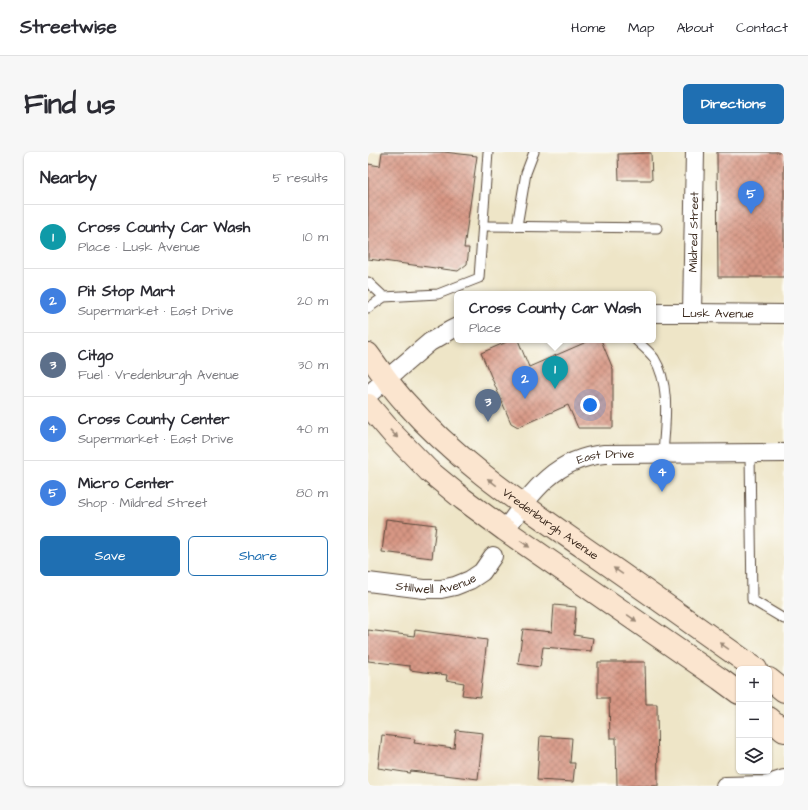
<!DOCTYPE html>
<meta charset="utf-8">
<style>
:root{--surface:#fff;--page:#f7f7f7;--text:#2b2b33;--muted:#7c7c81;--line:#e1e1e2;--accent:#1f6fb2}
body{margin:0;font-family:"Architects Daughter",sans-serif;background:var(--page);color:var(--text)}
.controls{position:absolute;right:12px;bottom:12px;display:grid;overflow:hidden;border-radius:6px;box-shadow:0 1px 3px #0004}
.controls button{width:36px;height:36px;display:grid;place-items:center;padding:0;border:0;border-bottom:1px solid var(--line);background:var(--surface);color:var(--text);font:20px sans-serif}
.you{position:absolute;left:222px;top:253px;width:14px;height:14px;margin:-10px;border:3px solid #fff;border-radius:50%;background:#1a73e8;box-shadow:0 0 0 6px #1a73e833}
.badge{display:grid;place-items:center;width:26px;height:26px;border-radius:50%;background:var(--accent);color:#fff;font-size:13px;font-weight:700}
.pin{position:absolute;translate:-50% -33px;filter:drop-shadow(0 1px 2px #0008)}
.pin::after{content:'';position:absolute;top:21px;width:14px;height:12px;background:inherit;clip-path:polygon(0 0,100% 0,50% 100%)}
.popup{position:absolute;left:86px;top:139px;width:202px;height:52px;box-sizing:border-box;display:grid;place-content:center;border-radius:6px;background:var(--surface);filter:drop-shadow(0 1px 3px #0005);font-size:13px;white-space:nowrap;color:var(--muted)}
.popup b{font-size:15px;color:var(--text)}
.popup::after{content:'';position:absolute;left:50%;top:100%;margin-left:-8px;border:8px solid transparent;border-top-color:var(--surface)}
.list{margin:0;padding:0;list-style:none}
h2{display:flex;justify-content:space-between;align-items:center;height:52px;margin:0;padding:0 16px;font-size:17px}
h2 small{font-size:13px;font-weight:400;color:var(--muted)}
.list li{display:grid;grid-template-columns:26px 1fr auto;gap:12px;align-items:center;box-sizing:border-box;height:64px;padding:0 16px;border-top:1px solid var(--line)}
.list b{display:block;font-size:15px;white-space:nowrap}
.list p{margin:0;font-size:13px;white-space:nowrap;color:var(--muted)}
.list em{font-size:13px;font-style:normal;color:var(--muted)}
.actions{display:flex;gap:8px;padding:12px 16px}
.actions a{flex:1;padding:9px 0;border:1px solid var(--accent);border-radius:6px;text-align:center;font-size:14px;color:var(--accent)}
.actions .main{background:var(--accent);color:#fff}
.icon{flex:none;width:22px;height:22px;fill:none;stroke:currentColor;stroke-width:2;stroke-linecap:round;stroke-linejoin:round}
.map{position:relative;flex:none;width:416px;height:634px;overflow:hidden;border-radius:6px}
header{display:flex;align-items:center;gap:24px;box-sizing:border-box;height:56px;padding:0 20px;background:var(--surface);border-bottom:1px solid var(--line)}
header strong{font-size:19px}
nav{display:flex;gap:22px;margin-inline-start:auto;font-size:14px}
.intro{display:flex;align-items:center;justify-content:space-between;box-sizing:border-box;height:96px;padding:0 24px}
h1{margin:0;font-size:28px}
.button{padding:10px 18px;border-radius:6px;background:var(--accent);color:#fff;font-size:14px;font-weight:700}
main{display:flex;gap:24px;padding:0 24px}
aside{flex:1;background:var(--surface);border-radius:6px;box-shadow:0 1px 3px #0004}
.map>svg:first-child{display:block}
.building{fill:url(#building-cross-hatch)}
.lines{fill:none;stroke-linecap:round;stroke-linejoin:round}
.lane-casing{stroke:#564637;stroke-width:11}
.street-casing{stroke:#564637;stroke-width:20}
.secondary-casing{stroke:#564637;stroke-width:24}
.lane{stroke:#fff;stroke-width:9}
.street{stroke:#fff;stroke-width:18}
.secondary{stroke:#fbe5cf;stroke-width:22}
.oneway{fill:#9b8876}
.labels{text-anchor:middle;stroke-width:3;stroke-linejoin:round;paint-order:stroke}
.street-label{font-size:12px;fill:#3b2a1e;stroke:#fdfcf7}
</style>
<header>
<strong>Streetwise</strong>
<nav><a>Home</a><a>Map</a><a>About</a><a>Contact</a></nav>
</header>
<div class="intro"><h1>Find us</h1><a class="button">Directions</a></div>
<main>
<aside>
<h2>Nearby<small>5 results</small></h2>
<ul class="list">
<li><span class="badge" style="background:#0f9aa8">1</span><div><b>Cross County Car Wash</b><p>Place · Lusk Avenue</p></div><em>10 m</em></li>
<li><span class="badge" style="background:#3f7fe0">2</span><div><b>Pit Stop Mart</b><p>Supermarket · East Drive</p></div><em>20 m</em></li>
<li><span class="badge" style="background:#5c6f8a">3</span><div><b>Citgo</b><p>Fuel · Vredenburgh Avenue</p></div><em>30 m</em></li>
<li><span class="badge" style="background:#3f7fe0">4</span><div><b>Cross County Center</b><p>Supermarket · East Drive</p></div><em>40 m</em></li>
<li><span class="badge" style="background:#3f7fe0">5</span><div><b>Micro Center</b><p>Shop · Mildred Street</p></div><em>80 m</em></li>
</ul>
<div class="actions"><a class="main">Save</a><a>Share</a></div>
</aside>
<div class="map">
<svg width="416" height="634" viewBox="0 0 416 634">
<defs>
<pattern id="building-cross-hatch" width="8" height="8" patternUnits="userSpaceOnUse"><rect width="8" height="8" fill="#d79684"/><path d="M0 0l8 8M0 8l8-8" fill="none" stroke="#b07b6b"/></pattern>
</defs>
<rect width="100%" height="100%" fill="#fdfcf7"/>
<filter id="ink" filterUnits="userSpaceOnUse"><feTurbulence type="fractalNoise" baseFrequency=".025" numOctaves="2"/><feDisplacementMap in="SourceGraphic" scale="8" xChannelSelector="R" yChannelSelector="G"/><feConvolveMatrix kernelMatrix="1 2 1 2 8 2 1 2 1" color-interpolation-filters="sRGB"/></filter>
<filter id="wash" filterUnits="userSpaceOnUse"><feTurbulence type="fractalNoise" baseFrequency=".012" numOctaves="4" result="noise"/><feDisplacementMap in="SourceGraphic" scale="16" xChannelSelector="R" yChannelSelector="G"/><feGaussianBlur stdDeviation="0.9" result="paint"/><feColorMatrix in="noise" values="0 0 0 0 0 0 0 0 0 0 0 0 0 0 0 0 0 1.4 0 .05"/><feComposite in="paint" operator="in"/></filter>
<g filter="url(#wash)">
<rect width="100%" height="100%" fill="#eee5c7"/>
<g id="blocks">
<g class="building">
<polygon points="14,0 76,0 109,4 96,96 101,96 99,112 90,119 0,107 0,12 12,14"/>
<polygon points="349,0 416,0 416,125 350,125"/>
<polygon points="283,1 284,28 251,28 250,2"/>
<polygon points="143,188 150,188 161,215 223,188 233,188 245,217 245,276 210,276 200,253 150,275 143,271 113,201"/>
<polygon points="18,367 68,373 64,406 14,400"/>
<polygon points="186,453 208,455 206,483 225,486 223,499 175,495 172,515 150,512 155,477 184,480"/>
<polygon points="0,478 46,484 47,478 119,488 112,545 94,543 96,531 78,528 79,523 42,518 42,514 0,509"/>
<polygon points="230,510 277,510 278,552 289,552 290,634 249,634 248,586 242,586 241,546 230,546"/>
<polygon points="88,578 115,581 110,627 43,619 42,621 10,616 14,583 47,587 46,591 86,596"/>
<polygon points="172,584 204,586 202,611 207,611 205,630 169,628"/>
</g>
</g>
</g>
<g filter="url(#ink)">
<use href="#blocks" fill-opacity="0" stroke="#564637" stroke-width="1"/>
<g class="lines">
<g class="lane-casing">
<g id="lane">
<polyline points="115,74 289,76"/>
<polyline points="149,74 158,21 166,0"/>
<polyline points="0,130 16,145"/>
<polyline points="0,156 16,145 70,142 111,126 120,0"/>
<path d="M268 188C274 194 281 199 286 206 303 233 297 272 295 302"/>
<polyline points="382,301 384,448 416,467"/>
</g>
</g>
<g class="street-casing">
<g id="street">
<path id="s1" d="M285 161H324L416 162"/>
<path id="s2" d="M324 161 327 0"/>
<polyline points="0,243 62,190 83,178 89,175"/>
<path id="s3" d="M137 378C164 340 186 307 236 302L416 301"/>
<path id="s4" d="M0 430 56 437H73L87 434 102 428 114 420 125 404"/>
<polyline points="357,634 398,633 416,627"/>
</g>
</g>
<g class="secondary-casing">
<g id="secondary">
<path id="s5" d="M0 202C12 218 23 235 37 250 88 308 152 351 215 395 273 435 330 476 388 517"/>
<polyline points="0,253 25,282 61,319 95,347 137,378 352,527 371,541"/>
<polyline points="401,527 416,539"/>
<polyline points="401,566 416,579"/>
</g>
</g>
<use href="#lane" class="lane"/>
<use href="#street" class="street"/>
<use href="#secondary" class="secondary"/>
</g>
<defs><path id="oneway-solid" d="M-6-.8H1V-3.2L6.5 0L1 3.2V.8H-6Z"/></defs>
<g class="oneway">
<use href="#oneway-solid" transform="translate(26 282) rotate(47)"/>
<use href="#oneway-solid" transform="translate(124 330) rotate(-143)"/>
<use href="#oneway-solid" transform="translate(157 392) rotate(35)"/>
<use href="#oneway-solid" transform="translate(250 419) rotate(-145)"/>
<use href="#oneway-solid" transform="translate(264 466) rotate(35)"/>
<use href="#oneway-solid" transform="translate(356 494) rotate(-145)"/>
</g>
</g>
<g class="labels">
<g class="street-label">
<text dy="4" stroke="none"><textPath href="#s2" startOffset="81">Mildred Street</textPath></text>
<text dy="4" stroke="none"><textPath href="#s1" startOffset="65">Lusk Avenue</textPath></text>
<text dy="4" stroke="none"><textPath href="#s3" startOffset="131">East Drive</textPath></text>
<text dy="4" stroke="none"><textPath href="#s5" startOffset="251">Vredenburgh Avenue</textPath></text>
<text dy="4" stroke="none"><textPath href="#s4" startOffset="69">Stillwell Avenue</textPath></text>
</g>
</g>
</svg>
<div class="controls">
<button>+</button>
<button>−</button>
<button><svg class="icon" aria-label="layers" viewBox="0 0 24 24"><path d="M12 4l9 5-9 5-9-5zM3 14l9 5 9-5"/></svg></button>
</div>
<div class="you"></div>
<div class="pin badge" style="left:187px;top:237px;background:#0f9aa8">1</div>
<div class="popup"><b>Cross County Car Wash</b>Place</div>
<div class="pin badge" style="left:157px;top:247px;background:#3f7fe0">2</div>
<div class="pin badge" style="left:120px;top:270px;background:#5c6f8a">3</div>
<div class="pin badge" style="left:294px;top:340px;background:#3f7fe0">4</div>
<div class="pin badge" style="left:383px;top:62px;background:#3f7fe0">5</div>
</div>
</main>
